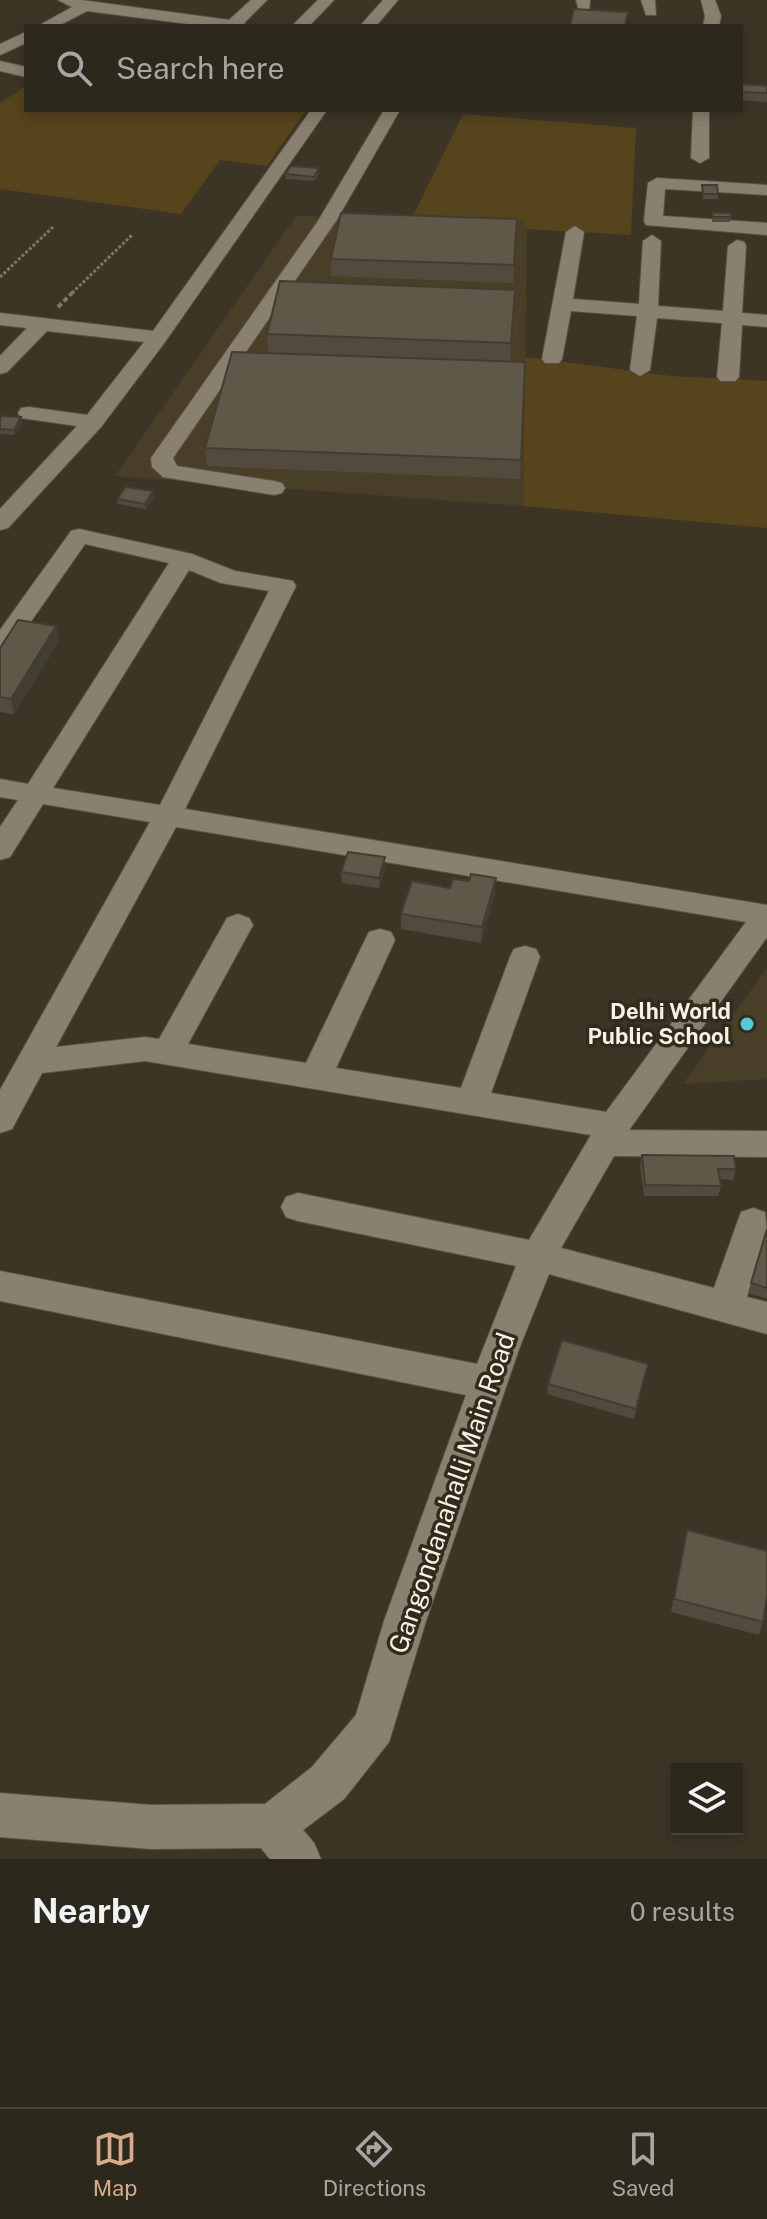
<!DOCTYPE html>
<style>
:root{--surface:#2d281c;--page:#393429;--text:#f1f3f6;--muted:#a7a6a3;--line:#48443b;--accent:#d6ab8b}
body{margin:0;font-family:"Public Sans",sans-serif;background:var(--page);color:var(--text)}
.controls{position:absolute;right:24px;bottom:24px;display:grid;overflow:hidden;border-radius:0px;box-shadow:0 4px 12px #0003}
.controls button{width:72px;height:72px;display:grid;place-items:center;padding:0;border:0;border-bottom:2px solid var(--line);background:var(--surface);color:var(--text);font:40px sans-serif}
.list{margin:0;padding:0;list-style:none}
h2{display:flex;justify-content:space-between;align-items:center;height:104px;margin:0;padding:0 32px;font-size:34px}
h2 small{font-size:26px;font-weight:400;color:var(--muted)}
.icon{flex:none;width:44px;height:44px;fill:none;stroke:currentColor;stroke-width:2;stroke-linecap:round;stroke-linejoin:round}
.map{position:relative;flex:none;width:767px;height:1859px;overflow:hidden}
.search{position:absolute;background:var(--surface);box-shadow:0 4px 12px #0003;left:24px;right:24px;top:24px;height:88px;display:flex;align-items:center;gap:20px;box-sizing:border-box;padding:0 28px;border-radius:0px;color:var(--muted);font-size:30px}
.sheet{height:248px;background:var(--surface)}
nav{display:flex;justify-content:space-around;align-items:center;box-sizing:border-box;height:112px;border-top:2px solid var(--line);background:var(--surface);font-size:22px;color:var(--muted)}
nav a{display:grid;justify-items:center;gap:4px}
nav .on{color:var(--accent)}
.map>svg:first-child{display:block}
.built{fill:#493f29}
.green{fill:#56441d}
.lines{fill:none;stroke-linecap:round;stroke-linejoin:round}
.minor-casing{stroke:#5a5347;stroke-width:2}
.path-far1{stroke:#7d776a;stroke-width:3;stroke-dasharray:3 2;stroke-linecap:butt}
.path{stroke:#7d776a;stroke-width:4;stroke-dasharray:5 3;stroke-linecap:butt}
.minor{fill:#89806f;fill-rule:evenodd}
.wall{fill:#524b3d}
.shaded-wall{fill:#423d32}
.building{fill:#5f5747;stroke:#423d32;stroke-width:2}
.poi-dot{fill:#53cbda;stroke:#322b1c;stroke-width:3}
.labels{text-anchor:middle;stroke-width:7;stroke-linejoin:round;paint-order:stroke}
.poi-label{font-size:22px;font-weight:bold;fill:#f6f1e8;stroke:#322b1c;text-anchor:end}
.near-street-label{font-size:26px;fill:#f6f1e8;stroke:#322b1c}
</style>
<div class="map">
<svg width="767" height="1859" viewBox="0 0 767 1859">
<rect width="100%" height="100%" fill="#3c3526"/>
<g class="built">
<polygon points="296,216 527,221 523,506 115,476"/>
<polygon points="767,968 767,1079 683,1084"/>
</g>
<g class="green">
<polygon points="26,86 26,110 306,110 267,166 220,160 181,214 0,189 0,103"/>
<polygon points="463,114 636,128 631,235 526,229 526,221 412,218"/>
<polygon points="525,357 671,376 767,381 767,528 523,506"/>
</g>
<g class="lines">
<g class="minor-casing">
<g id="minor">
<polygon points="58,0 81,0 229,20 251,0 267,0 244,23 247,26 204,26 87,11 58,26 38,26 72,7"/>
<polygon points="318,0 334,0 309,26 292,26"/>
<polygon points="383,0 398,0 376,26 360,26"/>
<polygon points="576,0 590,0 589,12 579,12"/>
<polygon points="641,0 655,0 656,15 646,15"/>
<polygon points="701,0 715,0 721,16 719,26 703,26 705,16"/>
<polygon points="26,32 26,43 0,55 0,44"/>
<polygon points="0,61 26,67 26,77 0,71"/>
<polygon points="311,110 327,110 165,342 101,427 8,528 0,530 0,509 77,426 21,418 18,413 21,408 29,407 87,415 144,342 47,331 7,372 0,374 0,356 27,328 0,325 0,313 153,331"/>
<polygon points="384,110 400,110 336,221 173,458 177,466 274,481 282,483 285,488 282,493 274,495 163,477 152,467 151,458 318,221"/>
<polygon points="693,110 709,110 709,158 700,163 691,158"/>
<polygon points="657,178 767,185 767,195 665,189 663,216 767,223 767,235 646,225 644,221 648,183"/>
<polygon points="575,226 584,232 573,299 639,304 643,241 652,235 661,241 658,306 723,311 728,246 737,240 744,242 746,246 742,313 767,315 767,327 742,325 739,377 735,381 721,381 717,377 722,323 657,318 650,370 640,376 630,370 637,316 571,311 562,359 559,363 545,363 542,359 566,232"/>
<path d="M79 529 192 554 235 571 293 581 296 586 185 809 767 905V937L629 1130 767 1131V1157L614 1156 561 1248 714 1288 741 1212 753 1208 765 1212 767 1233 747 1297 767 1302V1334L549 1274 519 1349 426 1621 389 1742 344 1799 303 1830 314 1843 321 1859H270L261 1848 151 1849 0 1837V1793L151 1805 265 1804 312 1767 356 1715 384 1621 466 1395 0 1301V1271L477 1364 516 1266 298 1221 286 1217 281 1207 286 1197 298 1193 529 1240 591 1135 145 1061 42 1073 12 1129 0 1133V1090L150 822 43 804 10 857 0 860V827L18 800 0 797V779L28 784 169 563 85 544 9 653 0 656V630L71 531ZM189 570 221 583 269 591 160 805 53 788ZM176 827 746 922 606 1112 491 1093 540 957 536 949 525 946 514 949 510 957 461 1088 336 1068 395 940 391 932 380 929 369 932 365 940 306 1063 188 1044 253 925 249 918 238 914 227 918 159 1039 145 1037 56 1047Z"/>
</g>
</g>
<g class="path-far1">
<polyline points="0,277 53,227"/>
<polyline points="72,293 132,235"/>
</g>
<polyline class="path" points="58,307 74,291"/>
<use href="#minor" class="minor"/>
</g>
<g class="wall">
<polygon points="741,84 767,86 767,102 741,100"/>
<polygon points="319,173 314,181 286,179 285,174"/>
<polygon points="702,185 718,194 718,199 703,199"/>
<polygon points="712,213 731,217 730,222 712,222"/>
<polygon points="517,219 513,283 331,276 331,259"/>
<polygon points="515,290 510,361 268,352 267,334"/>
<polygon points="525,362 520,479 207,466 205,448"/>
<polygon points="21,417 22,422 15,435 0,434 0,420"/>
<polygon points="154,497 146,509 118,504 117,499"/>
<polygon points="59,641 14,714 0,712 0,648"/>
<polygon points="385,857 385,868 379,888 342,883 341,872"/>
<polygon points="450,888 495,894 481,943 401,929 401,914"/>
<polygon points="642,1155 736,1169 733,1180 720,1179 721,1186 718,1196 644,1196 640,1166"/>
<polygon points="767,1229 767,1299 748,1293"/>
<polygon points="648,1364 634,1419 547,1394 548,1384"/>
<polygon points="687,1530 763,1622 759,1635 671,1612"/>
</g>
<g class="shaded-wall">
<polygon points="21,417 22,422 15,435 14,430"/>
<polygon points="153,491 154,497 146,509 145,504"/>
<polygon points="56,626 59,641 14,714 11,699"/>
<polygon points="385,857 385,868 379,888 379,878"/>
<polygon points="496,878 495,894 481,943 482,927"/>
</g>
<g class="building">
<polygon points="574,9 628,12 625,26 570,26"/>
<polygon points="741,84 767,86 767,93 741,92"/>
<polygon points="291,166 319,168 314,177 285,174"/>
<polygon points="702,185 717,185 718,194 703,194"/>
<polygon points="341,213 517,219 514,265 331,259"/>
<polygon points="712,213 730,213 731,217 713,217"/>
<polygon points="280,281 515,290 511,343 267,334"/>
<polygon points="232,352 525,362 521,460 205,448"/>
<polygon points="2,416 21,417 14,430 0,429 0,420"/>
<polygon points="126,487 153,491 145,504 117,499"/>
<polygon points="18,620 56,626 11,699 0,697 0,648"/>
<polygon points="348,852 385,857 379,878 341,872"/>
<polygon points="471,874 496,878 482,927 401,914 412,881 450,888 453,879 469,881"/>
<polygon points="642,1155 734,1156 736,1169 718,1169 721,1186 645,1185"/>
<polygon points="767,1229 767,1288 751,1283"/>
<polygon points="562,1340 648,1364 636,1409 548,1384"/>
<polygon points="687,1530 767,1551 767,1596 763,1622 674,1599"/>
</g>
<circle class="poi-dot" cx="747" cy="1024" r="8"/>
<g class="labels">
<g class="poi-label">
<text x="731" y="1019">Delhi World<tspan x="731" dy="25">Public School</tspan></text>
</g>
<g class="near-street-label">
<text transform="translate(452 1493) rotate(-71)" y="9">Gangondanahalli Main Road</text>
</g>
</g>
</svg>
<div class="controls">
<button><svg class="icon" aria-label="layers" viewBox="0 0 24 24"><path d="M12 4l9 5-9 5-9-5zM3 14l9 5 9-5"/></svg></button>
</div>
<div class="search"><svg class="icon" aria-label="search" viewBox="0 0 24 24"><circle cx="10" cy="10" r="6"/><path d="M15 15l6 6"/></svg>Search here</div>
</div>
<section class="sheet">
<h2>Nearby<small>0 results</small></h2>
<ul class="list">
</ul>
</section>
<nav>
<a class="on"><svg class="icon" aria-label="map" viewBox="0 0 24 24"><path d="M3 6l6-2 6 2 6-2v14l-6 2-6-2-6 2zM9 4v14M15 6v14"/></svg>Map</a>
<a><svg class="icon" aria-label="directions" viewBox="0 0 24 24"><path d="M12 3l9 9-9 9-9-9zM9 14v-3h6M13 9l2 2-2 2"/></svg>Directions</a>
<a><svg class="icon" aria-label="saved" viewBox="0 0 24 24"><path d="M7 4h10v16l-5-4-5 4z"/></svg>Saved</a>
</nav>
